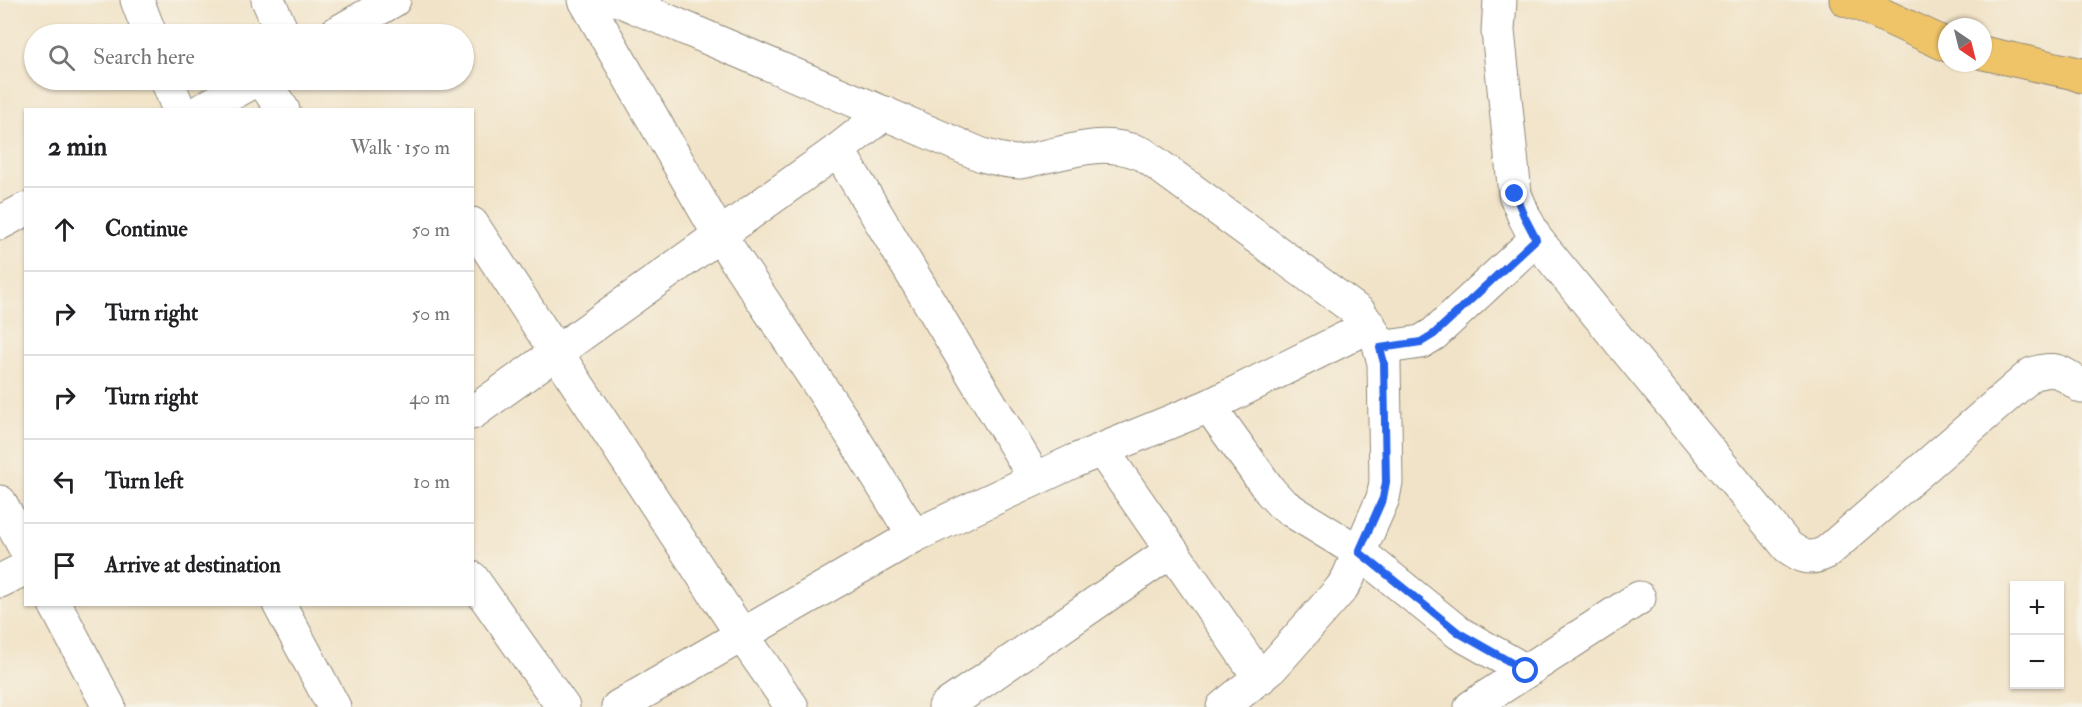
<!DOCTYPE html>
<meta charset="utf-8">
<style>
:root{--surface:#fff;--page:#f6f6f6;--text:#202124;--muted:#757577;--line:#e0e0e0}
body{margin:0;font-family:"IM FELL Double Pica",serif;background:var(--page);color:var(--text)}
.controls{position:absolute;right:18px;bottom:18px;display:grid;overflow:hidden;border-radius:0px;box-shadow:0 2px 4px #0004}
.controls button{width:54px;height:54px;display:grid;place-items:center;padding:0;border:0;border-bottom:2px solid var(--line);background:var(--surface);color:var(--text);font:30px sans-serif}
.compass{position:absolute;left:1938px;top:18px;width:54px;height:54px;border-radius:50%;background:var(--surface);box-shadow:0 2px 4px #0004;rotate:145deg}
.stop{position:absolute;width:18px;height:18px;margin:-14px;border:4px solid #2563eb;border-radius:50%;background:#fff}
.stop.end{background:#2563eb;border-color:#fff;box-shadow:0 2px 6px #0008}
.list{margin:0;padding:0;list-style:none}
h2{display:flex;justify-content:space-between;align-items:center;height:78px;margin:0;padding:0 24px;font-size:26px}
h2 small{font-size:20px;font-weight:400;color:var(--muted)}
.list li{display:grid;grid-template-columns:39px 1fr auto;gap:18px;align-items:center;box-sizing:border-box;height:84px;padding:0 24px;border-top:2px solid var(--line)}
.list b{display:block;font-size:22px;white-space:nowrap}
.list em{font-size:20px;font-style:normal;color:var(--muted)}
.icon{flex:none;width:33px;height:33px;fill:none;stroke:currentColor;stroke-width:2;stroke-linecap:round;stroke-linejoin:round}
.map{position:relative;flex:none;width:2082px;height:707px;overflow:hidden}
.search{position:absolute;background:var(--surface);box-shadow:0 2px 4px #0004;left:24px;top:24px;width:450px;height:66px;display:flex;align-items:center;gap:15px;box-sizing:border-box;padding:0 21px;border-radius:33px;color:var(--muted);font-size:22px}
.panel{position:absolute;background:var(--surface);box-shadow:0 2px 4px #0004;left:24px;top:108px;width:450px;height:498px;border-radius:0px}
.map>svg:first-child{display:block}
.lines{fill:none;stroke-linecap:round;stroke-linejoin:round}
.minor-casing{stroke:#8e8779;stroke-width:35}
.major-casing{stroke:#8e8779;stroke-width:35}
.minor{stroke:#fff;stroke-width:33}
.major{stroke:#efc469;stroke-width:33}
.route{stroke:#2563eb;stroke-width:8}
</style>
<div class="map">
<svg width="2082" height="707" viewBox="0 0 2082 707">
<rect width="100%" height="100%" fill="#f7f3e8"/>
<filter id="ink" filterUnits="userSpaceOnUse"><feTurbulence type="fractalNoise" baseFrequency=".0167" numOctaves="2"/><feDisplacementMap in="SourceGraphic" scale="12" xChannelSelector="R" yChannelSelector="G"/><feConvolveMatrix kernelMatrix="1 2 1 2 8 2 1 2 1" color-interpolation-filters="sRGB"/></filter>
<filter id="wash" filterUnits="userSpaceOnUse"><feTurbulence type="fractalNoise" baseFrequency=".008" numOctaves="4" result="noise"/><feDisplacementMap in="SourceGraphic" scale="24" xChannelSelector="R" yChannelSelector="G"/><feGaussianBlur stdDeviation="1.35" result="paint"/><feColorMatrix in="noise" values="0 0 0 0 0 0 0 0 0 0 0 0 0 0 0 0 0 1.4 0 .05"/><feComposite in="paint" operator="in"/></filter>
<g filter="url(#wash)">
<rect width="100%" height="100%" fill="#f1e3c7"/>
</g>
<g filter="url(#ink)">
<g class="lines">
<g class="minor-casing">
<g id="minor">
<polyline points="137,0 150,34"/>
<polyline points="268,0 283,34"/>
<polyline points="585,0 720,236 842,419 914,536 742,635 792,707"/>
<path d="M619 0 982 155C995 158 1006 162 1019 162 1028 161 1038 158 1047 156 1082 148 1107 140 1143 154L1360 313 1378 340 1384 363 1386 482 1383 498 1348 578 1341 589 1272 667 1223 707"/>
<path d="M1500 0 1498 31 1515 194 1524 216 1536 239 1788 547C1803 557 1809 561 1827 552L2032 374C2057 366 2062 372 2082 387"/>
<polyline points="335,34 394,0"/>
<polyline points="167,80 179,110"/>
<polyline points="262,80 283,110"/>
<polyline points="202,110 256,80"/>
<polyline points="838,150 1035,478"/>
<polyline points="0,223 26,209"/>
<polyline points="472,224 742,635 618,707"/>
<polyline points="1380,348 1421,342 1434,334 1536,239"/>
<polyline points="1209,406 1270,491 1281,503 1297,514 1359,552 1459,633 1526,671"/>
<polyline points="472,413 838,150 885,113"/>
<polyline points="1102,450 1260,678"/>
<polyline points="0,502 26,550"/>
<polyline points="914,536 1074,461 1209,406 1370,326"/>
<polyline points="472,578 563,707"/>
<polyline points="0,581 26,568"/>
<polyline points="55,604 109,707"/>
<polyline points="279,604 334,707"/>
<polyline points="945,707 1171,551"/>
<polyline points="1471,707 1639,598"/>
</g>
</g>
<g class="major-casing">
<g id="major">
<polyline points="1846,0 1861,5 1947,45"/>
<polyline points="1983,53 2074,73 2082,76"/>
</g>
</g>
<use href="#minor" class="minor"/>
<use href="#major" class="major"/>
</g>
</g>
<g class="lines" filter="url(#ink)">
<polyline class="route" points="1515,194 1524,216 1536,239 1434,334 1421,342 1380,348 1384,363 1386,482 1383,498 1359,552 1459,633 1526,671"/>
</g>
</svg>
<div class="controls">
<button>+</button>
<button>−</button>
</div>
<svg class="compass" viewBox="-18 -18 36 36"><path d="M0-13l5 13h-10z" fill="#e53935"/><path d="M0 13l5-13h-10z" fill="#757577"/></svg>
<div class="stop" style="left:1526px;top:671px"></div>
<div class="stop end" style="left:1515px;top:194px"></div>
<div class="search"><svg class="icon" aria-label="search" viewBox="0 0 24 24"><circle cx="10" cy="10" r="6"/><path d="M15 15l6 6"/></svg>Search here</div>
<section class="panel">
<h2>2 min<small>Walk · 150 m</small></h2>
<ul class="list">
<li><svg class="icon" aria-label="ahead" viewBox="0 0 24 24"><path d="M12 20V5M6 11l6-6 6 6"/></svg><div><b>Continue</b></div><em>50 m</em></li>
<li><svg class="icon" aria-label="right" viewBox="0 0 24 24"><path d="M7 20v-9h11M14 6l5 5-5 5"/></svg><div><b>Turn right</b></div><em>50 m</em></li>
<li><svg class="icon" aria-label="right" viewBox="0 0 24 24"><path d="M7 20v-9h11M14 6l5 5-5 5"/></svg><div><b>Turn right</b></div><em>40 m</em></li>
<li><svg class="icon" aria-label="left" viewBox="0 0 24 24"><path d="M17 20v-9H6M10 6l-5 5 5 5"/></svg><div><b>Turn left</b></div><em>10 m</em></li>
<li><svg class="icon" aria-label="arrive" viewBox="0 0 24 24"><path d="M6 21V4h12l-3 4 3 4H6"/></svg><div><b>Arrive at destination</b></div></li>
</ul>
</section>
</div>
